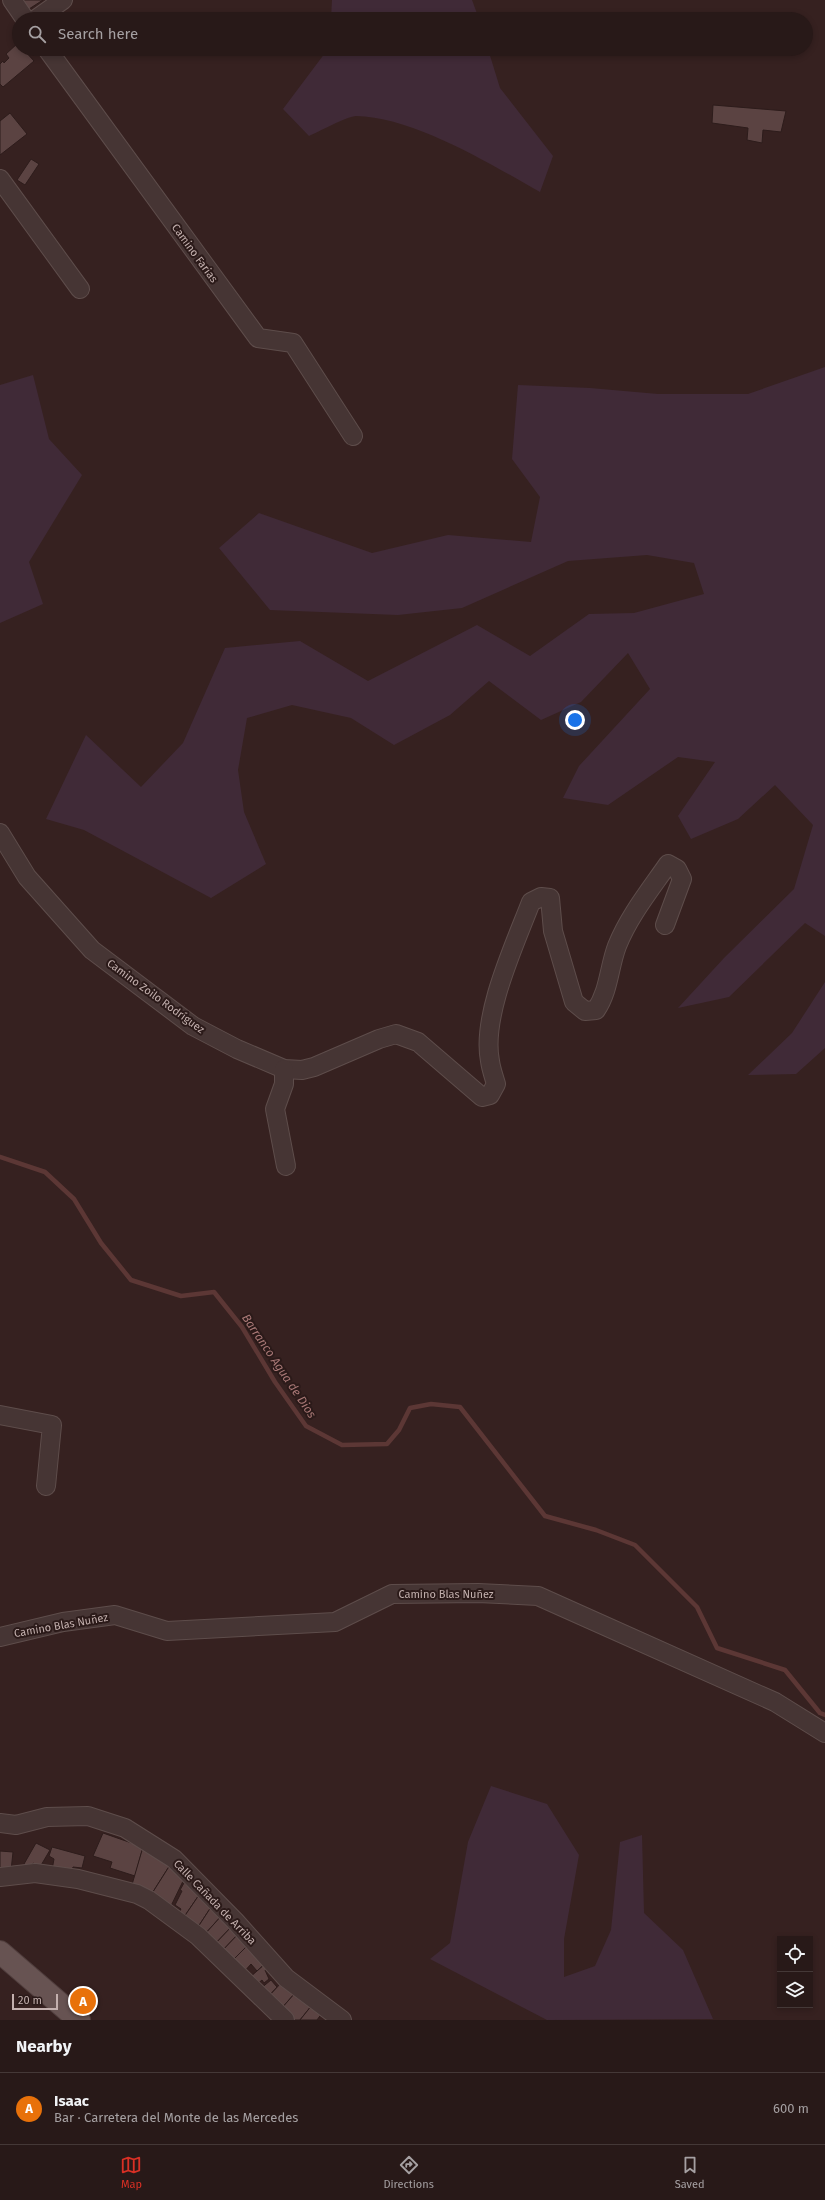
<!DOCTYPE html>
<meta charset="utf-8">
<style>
:root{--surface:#281918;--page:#302221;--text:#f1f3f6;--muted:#a5a0a2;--line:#443837;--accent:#d93025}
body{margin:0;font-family:"Fira Sans",sans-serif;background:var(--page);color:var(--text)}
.controls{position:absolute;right:12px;bottom:12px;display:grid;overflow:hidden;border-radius:0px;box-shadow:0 2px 6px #0003}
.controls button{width:36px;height:36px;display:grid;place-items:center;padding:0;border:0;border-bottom:1px solid var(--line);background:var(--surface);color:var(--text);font:20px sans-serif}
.scale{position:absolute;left:12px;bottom:10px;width:46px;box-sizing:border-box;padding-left:4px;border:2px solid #c3b0ae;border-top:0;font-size:11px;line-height:14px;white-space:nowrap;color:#c3b0ae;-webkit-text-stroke:3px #2b1a19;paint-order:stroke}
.you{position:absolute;left:575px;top:720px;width:14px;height:14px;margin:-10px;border:3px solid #fff;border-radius:50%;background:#1a73e8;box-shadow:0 0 0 6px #1a73e833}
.badge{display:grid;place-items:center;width:26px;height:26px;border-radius:50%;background:var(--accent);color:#fff;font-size:13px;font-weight:700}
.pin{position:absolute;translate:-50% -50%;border:2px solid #fff;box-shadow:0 1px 4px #0006}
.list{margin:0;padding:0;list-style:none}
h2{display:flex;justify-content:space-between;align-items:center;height:52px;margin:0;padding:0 16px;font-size:17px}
h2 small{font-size:13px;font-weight:400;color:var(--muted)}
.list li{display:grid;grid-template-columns:26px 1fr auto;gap:12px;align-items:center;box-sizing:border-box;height:72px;padding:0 16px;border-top:1px solid var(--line)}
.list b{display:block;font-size:15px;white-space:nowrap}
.list p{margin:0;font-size:13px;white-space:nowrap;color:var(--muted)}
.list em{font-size:13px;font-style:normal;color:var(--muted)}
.icon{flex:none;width:22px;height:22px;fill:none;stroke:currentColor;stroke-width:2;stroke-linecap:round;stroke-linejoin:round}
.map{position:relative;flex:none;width:825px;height:2020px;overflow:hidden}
.search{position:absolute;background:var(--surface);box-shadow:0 2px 6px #0003;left:12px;right:12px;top:12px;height:44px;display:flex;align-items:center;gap:10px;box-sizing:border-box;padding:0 14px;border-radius:22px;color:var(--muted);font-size:15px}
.sheet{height:124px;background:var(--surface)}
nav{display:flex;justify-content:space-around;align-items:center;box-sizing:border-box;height:56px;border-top:1px solid var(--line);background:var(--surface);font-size:11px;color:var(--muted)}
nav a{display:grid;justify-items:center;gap:2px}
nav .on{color:var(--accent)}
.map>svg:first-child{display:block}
.green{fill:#402a37}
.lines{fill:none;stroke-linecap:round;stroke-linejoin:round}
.stream{stroke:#5c3735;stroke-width:4.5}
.building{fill:#5b4342;stroke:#2d1c1b}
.street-casing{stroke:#5e4d4b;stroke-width:20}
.primary-casing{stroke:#503e3d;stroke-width:24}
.street{stroke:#463534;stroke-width:18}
.primary{stroke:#675352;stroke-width:22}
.labels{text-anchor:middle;stroke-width:4;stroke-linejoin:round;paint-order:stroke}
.street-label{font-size:11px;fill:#c3b0ae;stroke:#2b1a19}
.water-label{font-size:12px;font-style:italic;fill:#aa7977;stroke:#2b1a19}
</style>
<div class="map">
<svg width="825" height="2020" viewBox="0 0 825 2020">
<rect width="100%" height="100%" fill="#362120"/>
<g class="green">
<polygon points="332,0 472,0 479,19 331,19"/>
<path d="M328 49H488L500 88 553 156 540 192C490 164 414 117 356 116 348 116 318 132 309 136L283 109Z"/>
<polygon points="825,367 825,936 805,923 729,997 678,1008 724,958 794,889 813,825 775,785 738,819 691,839 678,816 715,762 678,757 608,805 563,798 579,766 650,689 628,653 581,702 541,720 489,681 450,715 394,745 351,718 292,705 247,718 238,770 244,812 266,864 211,898 84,830 46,819 86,735 141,787 183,743 225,648 300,641 368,681 477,625 530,656 589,614 634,613 704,594 694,563 647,555 568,561 462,608 398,615 270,610 219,548 259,513 372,553 448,535 531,542 540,497 512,459 518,385 590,388 658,394 748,394"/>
<polygon points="33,375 49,439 82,475 29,562 43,604 0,623 0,385"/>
<polygon points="825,982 825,1048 796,1074 748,1075 792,1033"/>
<polygon points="491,1786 547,1804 579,1855 564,1939 564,1977 595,1966 611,1930 620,1842 642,1835 644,1913 683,1950 713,2019 547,2020 430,1959 450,1943 468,1842"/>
</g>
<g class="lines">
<polyline class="stream" points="0,1157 45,1172 74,1199 101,1243 131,1280 181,1296 214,1292 242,1327 275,1382 306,1426 342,1445 387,1444 399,1430 410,1408 431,1404 460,1407 545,1516 596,1530 635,1545 697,1607 717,1648 785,1670 820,1713 825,1715"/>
</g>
<g class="building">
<polygon points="23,0 43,0 29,9"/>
<polygon points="18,43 19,49 23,49 34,61 3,87 0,84 0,64 3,61 4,63 9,58 6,54"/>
<polygon points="713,105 786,111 781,132 763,130 762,143 747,140 748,128 712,123"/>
<polygon points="10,113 27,134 0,155 0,121"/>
<polygon points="31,159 39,164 25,185 17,180"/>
<polygon points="103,1833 143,1847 135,1876 110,1868 112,1862 93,1856"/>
<polygon points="36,1843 50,1850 40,1867 33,1863 30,1868 24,1864"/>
<polygon points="52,1847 85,1856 82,1868 73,1867 71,1873 52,1870 54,1859 49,1856"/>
<polygon points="143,1847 170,1865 151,1895 131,1888"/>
<polygon points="0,1851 13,1852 11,1871 0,1869"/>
<polygon points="170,1865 185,1877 170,1908 151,1895"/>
<polygon points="184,1883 188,1886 190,1883 201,1892 184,1917 178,1914 181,1909 175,1905 182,1891 180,1890"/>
<polygon points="201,1892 213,1904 198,1927 184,1917"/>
<polygon points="213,1904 223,1914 205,1934 198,1927"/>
<polygon points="223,1914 233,1925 215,1944 205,1934"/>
<polygon points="233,1925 240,1932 222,1951 215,1944"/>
<polygon points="240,1932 250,1943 232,1961 222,1951"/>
<polygon points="250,1943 267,1962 257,1971 251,1964 243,1973 232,1961"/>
<polygon points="265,1964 268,1967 265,1970 269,1979 264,1983 262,1980 256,1985 249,1978"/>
<polygon points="271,1980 277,1987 268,1997 260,1989"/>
<polygon points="282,1982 295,1993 281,2009 268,1997"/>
<polygon points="295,1993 312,2005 300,2020 292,2020 281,2009"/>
<polygon points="312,2005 322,2013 317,2020 300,2020"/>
</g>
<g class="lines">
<g class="street-casing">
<g id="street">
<polyline points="12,0 25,19"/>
<polyline points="36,19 63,0"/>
<polyline points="47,49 258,338 293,343 353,436"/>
<polyline points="0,179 80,289"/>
<path d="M0 833 27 877 92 950 193 1026 237 1049 284 1069 302 1070 314 1067 379 1039 396 1034 418 1042 482 1097 490 1095 496 1084C494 1077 491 1069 490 1061 481 1016 515 944 531 902L541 897 550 898 553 931 574 1002 585 1011 596 1010C609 991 609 967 617 946 629 916 650 890 668 864L677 869 682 879 665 925"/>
<polyline points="284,1069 284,1084 275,1109 286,1166"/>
<polyline points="0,1415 52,1425 46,1486"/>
<polyline points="0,1637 63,1622 115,1615 167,1631 335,1622 392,1594 478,1593 538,1596 775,1702 825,1733"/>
<polyline points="0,1823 16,1825 47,1817 88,1816 125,1828 174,1859 235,1921 286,1978 342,2020"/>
<polyline points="0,1877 35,1873 78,1879 137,1894 149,1900 198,1936 285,2020"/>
</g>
</g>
<g class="primary-casing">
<polyline id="primary" points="0,1952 79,2020"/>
</g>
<use href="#street" class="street"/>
<use href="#primary" class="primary"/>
</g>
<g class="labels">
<g class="street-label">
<text transform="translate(195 253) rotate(54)" y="4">Camino Farias</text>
<text transform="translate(156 996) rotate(36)" y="4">Camino Zoilo Rodríguez</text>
<text x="446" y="1598">Camino Blas Nuñez</text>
<text transform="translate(61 1625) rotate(-10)" y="4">Camino Blas Nuñez</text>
<text transform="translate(215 1902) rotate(46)" y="4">Calle Cañada de Arriba</text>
</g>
<g class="water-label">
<text transform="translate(279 1366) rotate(56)" y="4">Barranco Agua de Dios</text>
</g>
</g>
</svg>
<div class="controls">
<button><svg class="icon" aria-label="locate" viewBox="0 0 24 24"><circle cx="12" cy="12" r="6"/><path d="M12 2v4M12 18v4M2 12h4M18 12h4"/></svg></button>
<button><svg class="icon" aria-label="layers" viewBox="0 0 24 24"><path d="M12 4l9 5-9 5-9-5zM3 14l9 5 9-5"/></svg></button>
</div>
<div class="scale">20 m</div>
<div class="you"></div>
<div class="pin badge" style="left:83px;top:2001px;background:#e8710a">A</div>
<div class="search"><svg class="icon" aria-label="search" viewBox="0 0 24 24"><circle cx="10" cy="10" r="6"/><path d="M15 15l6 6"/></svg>Search here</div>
</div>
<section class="sheet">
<h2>Nearby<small></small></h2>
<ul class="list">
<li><span class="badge" style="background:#e8710a">A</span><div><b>Isaac</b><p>Bar · Carretera del Monte de las Mercedes</p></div><em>600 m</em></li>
</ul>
</section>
<nav>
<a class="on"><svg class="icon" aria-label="map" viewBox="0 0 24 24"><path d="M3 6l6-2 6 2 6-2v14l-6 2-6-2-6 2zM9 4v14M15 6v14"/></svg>Map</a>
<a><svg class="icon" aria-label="directions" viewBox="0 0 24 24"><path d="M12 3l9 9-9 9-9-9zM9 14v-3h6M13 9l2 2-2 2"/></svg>Directions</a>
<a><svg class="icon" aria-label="saved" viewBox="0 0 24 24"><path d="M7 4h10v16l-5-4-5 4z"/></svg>Saved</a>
</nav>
